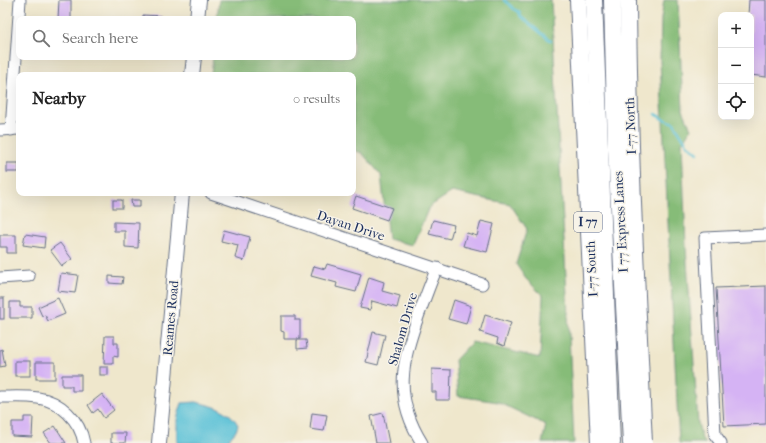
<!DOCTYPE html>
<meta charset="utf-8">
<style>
:root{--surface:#fff;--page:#f2f2f2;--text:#222;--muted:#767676;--line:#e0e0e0}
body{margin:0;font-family:"IM FELL French Canon",serif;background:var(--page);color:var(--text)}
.controls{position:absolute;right:12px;top:12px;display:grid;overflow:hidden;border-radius:8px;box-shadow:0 4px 16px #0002}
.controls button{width:36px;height:36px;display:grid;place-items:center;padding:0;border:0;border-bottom:1px solid var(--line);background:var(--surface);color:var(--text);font:20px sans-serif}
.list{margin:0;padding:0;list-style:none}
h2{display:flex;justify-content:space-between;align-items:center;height:52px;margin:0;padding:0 16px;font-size:17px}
h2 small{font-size:13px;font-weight:400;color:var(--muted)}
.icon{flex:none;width:22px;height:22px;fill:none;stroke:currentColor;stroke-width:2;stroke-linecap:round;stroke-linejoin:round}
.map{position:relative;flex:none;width:766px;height:443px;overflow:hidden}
.search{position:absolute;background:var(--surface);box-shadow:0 4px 16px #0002;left:16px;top:16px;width:340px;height:44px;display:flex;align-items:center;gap:10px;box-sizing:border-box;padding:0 14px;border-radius:8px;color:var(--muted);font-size:15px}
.panel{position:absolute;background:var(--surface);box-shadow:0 4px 16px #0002;left:16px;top:72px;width:340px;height:124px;border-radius:8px}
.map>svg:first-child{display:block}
.forest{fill:#86bc78;stroke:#50766b}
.water{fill:#5ac1d7;stroke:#3a789a}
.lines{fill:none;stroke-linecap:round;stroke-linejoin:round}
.stream{stroke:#5ac1d7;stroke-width:2.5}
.building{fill:#d5b3f4}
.minor-casing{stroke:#656f84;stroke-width:13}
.major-casing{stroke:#656f84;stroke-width:16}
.highway-casing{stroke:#656f84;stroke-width:18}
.minor{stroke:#fff;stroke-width:11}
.major{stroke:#fff;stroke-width:14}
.highway{stroke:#fff;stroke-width:16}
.labels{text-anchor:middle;stroke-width:3;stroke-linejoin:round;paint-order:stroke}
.shield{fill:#f7f3e8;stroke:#5d6a87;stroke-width:1}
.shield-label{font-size:12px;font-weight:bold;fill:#1b2f5e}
.street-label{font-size:13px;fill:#1b2f5e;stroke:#f7f3e8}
</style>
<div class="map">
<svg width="766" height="443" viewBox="0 0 766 443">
<rect width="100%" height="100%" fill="#f7f3e8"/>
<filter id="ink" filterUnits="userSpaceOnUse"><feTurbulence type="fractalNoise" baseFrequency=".025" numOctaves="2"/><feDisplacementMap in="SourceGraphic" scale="8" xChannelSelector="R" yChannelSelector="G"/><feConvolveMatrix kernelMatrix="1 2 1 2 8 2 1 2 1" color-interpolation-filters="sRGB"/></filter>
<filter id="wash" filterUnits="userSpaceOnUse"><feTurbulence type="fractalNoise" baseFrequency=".012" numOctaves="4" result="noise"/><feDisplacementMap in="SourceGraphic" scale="16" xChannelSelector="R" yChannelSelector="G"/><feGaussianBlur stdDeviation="0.9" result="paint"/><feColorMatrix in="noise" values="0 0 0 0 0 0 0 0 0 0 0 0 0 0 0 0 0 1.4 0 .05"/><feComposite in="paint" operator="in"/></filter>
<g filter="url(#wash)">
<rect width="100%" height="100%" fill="#efe7cc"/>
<g class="forest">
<polygon points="219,0 551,0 568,314 574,443 542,443 546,425 498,402 458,396 455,360 472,342 540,358 543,296 526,279 516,264 527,229 510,204 452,192 429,207 413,245 388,239 381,175 362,153 353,150 353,75 211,75 213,57 353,57 353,19 217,19"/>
<polygon points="664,0 678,0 683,110 691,129 682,143 686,247 698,423 702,439 706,443 679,443 660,61 661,19"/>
</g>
<path class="water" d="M196 402C212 406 230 409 238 425L236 431 226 443H177V419L182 403Z"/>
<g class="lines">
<g class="stream">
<polyline points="504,0 514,9 519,12 521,17 551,41"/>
<polyline points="656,114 661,118 674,123 687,144 698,153"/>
</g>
</g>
<g id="blocks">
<g class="building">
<polygon points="59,0 71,0 71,19 58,19"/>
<polygon points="749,0 766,0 766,77 751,75 751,15 748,15"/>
<polygon points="143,15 161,16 160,19 143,19"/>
<rect x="7" y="163" width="12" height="9"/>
<polygon points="356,196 392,208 387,220 352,208"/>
<rect x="113" y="200" width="9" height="8"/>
<polygon points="131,200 140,200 140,207 132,207"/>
<polygon points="433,220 454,225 450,239 429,234"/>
<polygon points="481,221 494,224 487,252 463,246 467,233 477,236"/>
<polygon points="114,222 139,223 138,248 125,247 125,231 114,231"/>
<polygon points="224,230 250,237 244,261 235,258 238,245 221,241"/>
<polygon points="25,234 45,237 44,248 23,245"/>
<polygon points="0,235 16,235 16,253 7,253 7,247 0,247"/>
<polygon points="60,243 72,259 62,266 50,250"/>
<polygon points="327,264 361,274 356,292 336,287 337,283 311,276 314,266 325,269"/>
<polygon points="61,273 78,275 75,293 58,291"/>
<polygon points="109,276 123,277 122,284 109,283"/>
<polygon points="369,277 384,282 382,291 400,296 397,308 372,301 370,310 360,308"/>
<polygon points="766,286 766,424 724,426 716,288"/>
<rect x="0" y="298" width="4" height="21"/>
<polygon points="58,298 65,314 48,321 45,315 42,316 38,307"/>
<polygon points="454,300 471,306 466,324 448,319"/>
<polygon points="10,302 20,302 20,307 32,307 32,318 10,318"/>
<polygon points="485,315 511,323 504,346 497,343 498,338 480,332"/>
<polygon points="281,316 295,316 295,320 300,320 300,339 284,339 284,332 281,331"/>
<polygon points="373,332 385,335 378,365 366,362"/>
<polygon points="105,336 114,336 114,343 118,343 118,357 113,356 113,364 104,364"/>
<polygon points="297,340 306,340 307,348 297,349"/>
<polygon points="2,349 5,366 0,367 0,350"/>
<rect x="15" y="361" width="15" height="15"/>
<rect x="36" y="362" width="19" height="17"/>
<rect x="100" y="367" width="8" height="8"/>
<polygon points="432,369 451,370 450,400 436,400 436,392 432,392"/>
<polygon points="62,375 81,375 81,391 72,391 72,386 62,386"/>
<polygon points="102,394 114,410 104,418 98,409 93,413 88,405"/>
<polygon points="312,413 327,415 324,431 310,429"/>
<polygon points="383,413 389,443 376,443 371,416"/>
<polygon points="24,417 33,417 32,437 12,436 12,422 24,422"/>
<polygon points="55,426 66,443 51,443 44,433"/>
<polygon points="111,433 126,433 125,443 111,443"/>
</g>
</g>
</g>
<g filter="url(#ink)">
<use href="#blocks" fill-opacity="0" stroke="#656f84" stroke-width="1"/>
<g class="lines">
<g class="minor-casing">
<g id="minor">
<polyline points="0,130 19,129"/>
<polyline points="11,130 20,0"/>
<polyline points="211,193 482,284"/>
<polyline points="0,278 29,276"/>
<path d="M0 397C12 397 25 396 38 398 60 401 80 420 84 443"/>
<path d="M422 443C393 397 402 362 419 314 425 299 430 283 437 268"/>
<polyline points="721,443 715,435 705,238 766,235"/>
</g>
</g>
<g class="major-casing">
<g id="major">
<polyline points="197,19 199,0"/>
<polyline points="192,75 194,57"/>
<polyline points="159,443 182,193"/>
</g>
</g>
<g class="highway-casing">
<g id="highway">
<polyline points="578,0 599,443"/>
<path d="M594 0C601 148 605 295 612 443"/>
<polyline points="612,0 616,148 631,443"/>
<path d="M628 0C629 148 637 295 644 443"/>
</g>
</g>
<use href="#minor" class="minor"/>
<use href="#major" class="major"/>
<use href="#highway" class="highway"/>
</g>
</g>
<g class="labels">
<rect class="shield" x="574" y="212" width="28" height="20" rx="3"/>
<g class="shield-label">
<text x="588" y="226">I 77</text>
</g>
<g class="street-label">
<text transform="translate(630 126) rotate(-92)" y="5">I-77 North</text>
<text transform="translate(620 222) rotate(-93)" y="5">I 77 Express Lanes</text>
<text transform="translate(351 225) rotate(18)" y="5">Dayan Drive</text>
<text transform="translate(591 269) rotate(-93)" y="5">I-77 South</text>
<text transform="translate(170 318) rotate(-85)" y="5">Reames Road</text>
<text transform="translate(402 329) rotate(-74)" y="5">Shalom Drive</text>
</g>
</g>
</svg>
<div class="controls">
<button>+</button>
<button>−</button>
<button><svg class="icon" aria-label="locate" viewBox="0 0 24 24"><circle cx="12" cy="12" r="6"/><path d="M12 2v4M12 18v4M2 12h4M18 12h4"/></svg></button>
</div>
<div class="search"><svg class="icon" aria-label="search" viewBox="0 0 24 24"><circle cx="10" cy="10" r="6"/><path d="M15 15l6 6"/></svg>Search here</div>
<section class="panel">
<h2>Nearby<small>0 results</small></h2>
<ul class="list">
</ul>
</section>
</div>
